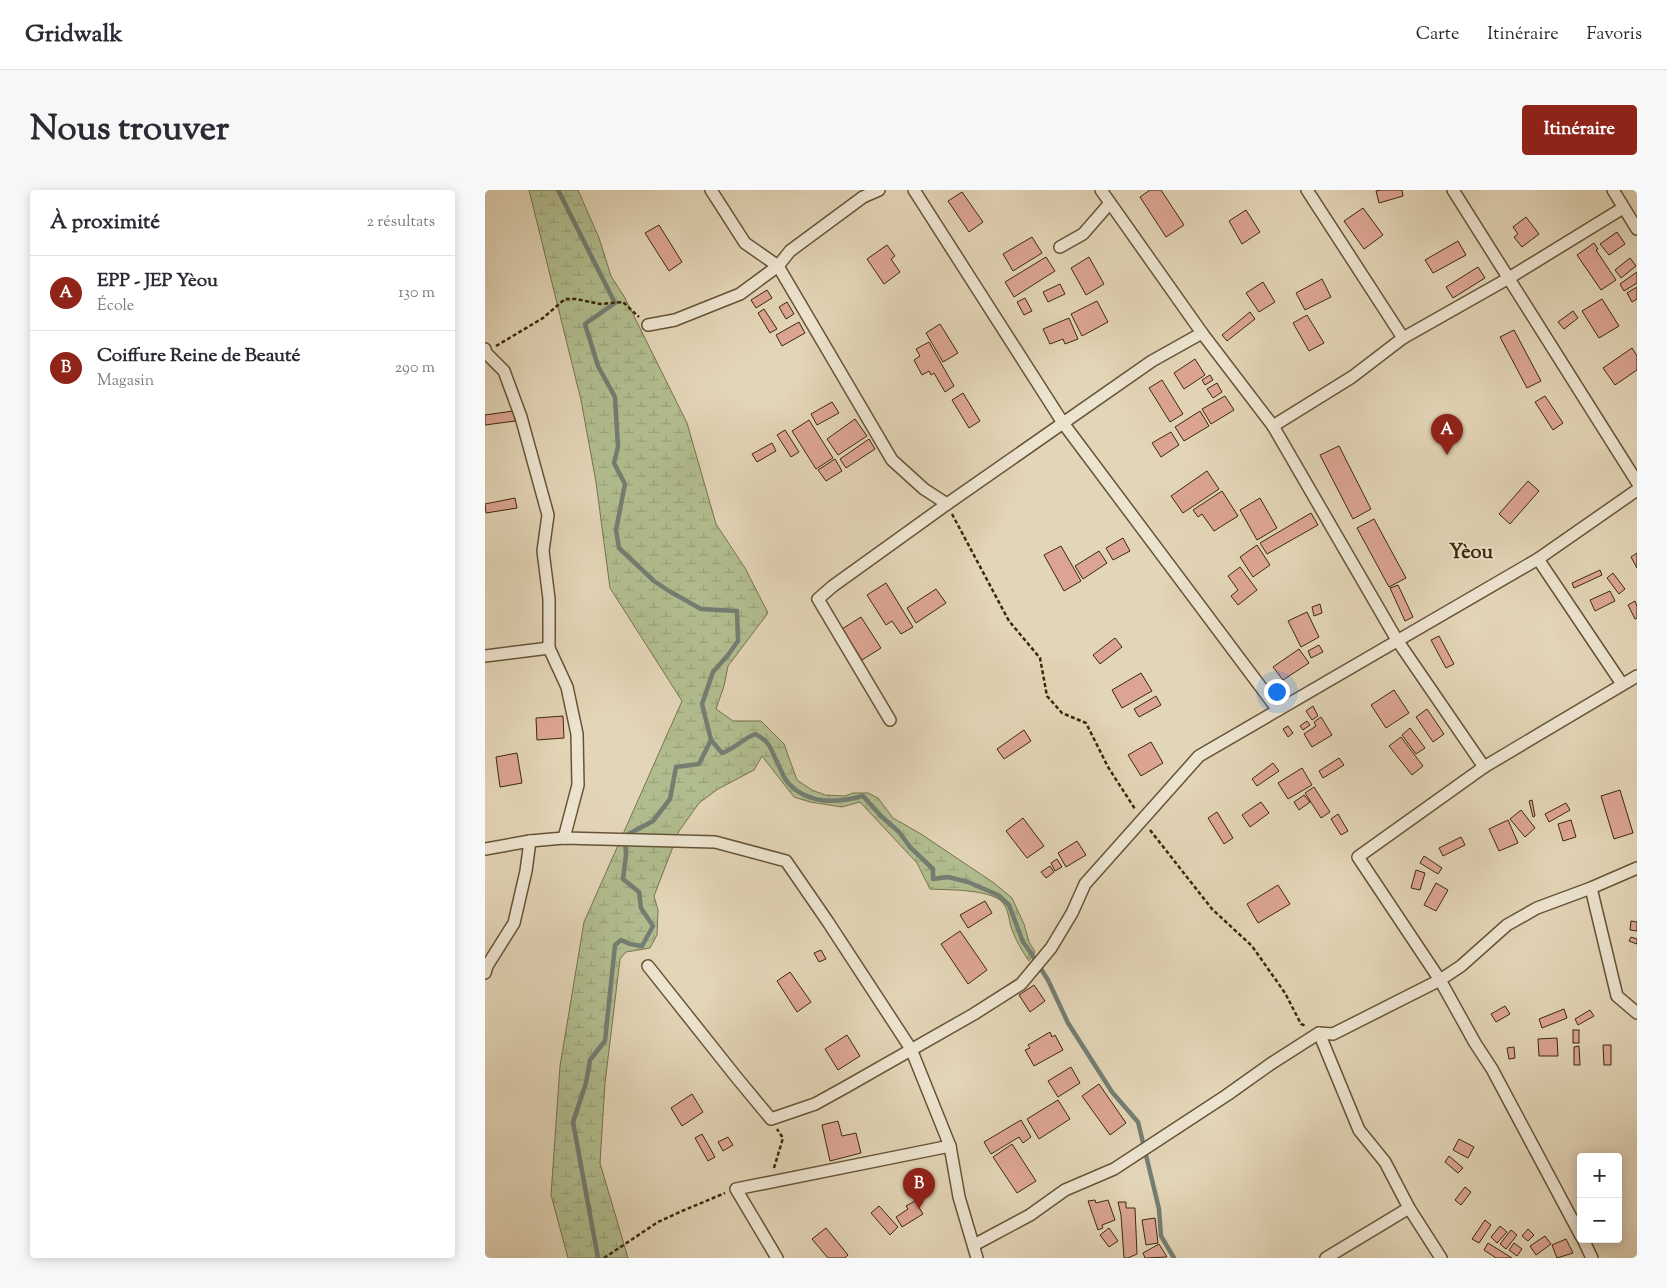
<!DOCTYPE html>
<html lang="fr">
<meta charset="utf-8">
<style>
:root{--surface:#fff;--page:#f7f7f7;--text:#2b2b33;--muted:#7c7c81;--line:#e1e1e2;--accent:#8f2418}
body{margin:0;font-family:"Sorts Mill Goudy",serif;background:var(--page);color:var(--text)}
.controls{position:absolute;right:15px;bottom:15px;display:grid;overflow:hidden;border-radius:5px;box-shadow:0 2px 12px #0003}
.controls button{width:45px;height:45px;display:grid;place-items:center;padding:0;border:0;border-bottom:1px solid var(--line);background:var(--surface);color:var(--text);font:25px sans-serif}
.you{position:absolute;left:791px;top:501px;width:18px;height:18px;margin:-12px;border:4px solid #fff;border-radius:50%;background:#1a73e8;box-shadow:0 0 0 8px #1a73e833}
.badge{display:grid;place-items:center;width:32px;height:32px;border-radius:50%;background:var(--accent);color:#fff;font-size:16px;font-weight:700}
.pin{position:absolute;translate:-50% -41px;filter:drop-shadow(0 1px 2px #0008)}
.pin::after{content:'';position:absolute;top:26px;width:18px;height:15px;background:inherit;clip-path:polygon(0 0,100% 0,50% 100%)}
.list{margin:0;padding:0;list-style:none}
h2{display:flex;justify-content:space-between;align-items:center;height:65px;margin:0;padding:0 20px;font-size:21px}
h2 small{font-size:16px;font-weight:400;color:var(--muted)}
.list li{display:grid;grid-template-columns:32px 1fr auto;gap:15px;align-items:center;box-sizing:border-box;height:75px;padding:0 20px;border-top:1px solid var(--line)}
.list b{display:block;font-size:19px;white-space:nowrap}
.list p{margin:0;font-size:16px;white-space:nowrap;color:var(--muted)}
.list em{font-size:16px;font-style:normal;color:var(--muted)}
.map{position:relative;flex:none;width:1152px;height:1068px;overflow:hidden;border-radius:5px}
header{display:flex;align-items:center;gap:30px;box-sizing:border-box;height:70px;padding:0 25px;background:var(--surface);border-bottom:1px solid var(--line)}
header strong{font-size:24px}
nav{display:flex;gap:28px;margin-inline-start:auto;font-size:18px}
.intro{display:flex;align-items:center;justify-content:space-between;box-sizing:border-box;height:120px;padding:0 30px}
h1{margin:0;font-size:35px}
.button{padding:12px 22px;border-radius:5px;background:var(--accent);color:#fff;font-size:18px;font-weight:700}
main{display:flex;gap:30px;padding:0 30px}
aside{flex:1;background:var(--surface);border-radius:5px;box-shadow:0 2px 12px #0003}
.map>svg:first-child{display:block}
.wetland{fill:url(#wetland-marsh);stroke:#77734d}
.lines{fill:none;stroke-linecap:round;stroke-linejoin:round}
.stream{stroke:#747e73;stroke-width:4.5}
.building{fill:#dca593;stroke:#3c290b}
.minor-casing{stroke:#665436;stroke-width:14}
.path{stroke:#3c290b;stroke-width:2.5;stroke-dasharray:4 2.5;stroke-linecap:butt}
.minor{stroke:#ede4d0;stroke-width:11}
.labels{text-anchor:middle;stroke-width:4;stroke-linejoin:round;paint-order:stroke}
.quarter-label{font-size:20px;font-weight:bold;fill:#3c290b;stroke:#ede4d0}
</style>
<header>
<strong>Gridwalk</strong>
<nav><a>Carte</a><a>Itinéraire</a><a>Favoris</a></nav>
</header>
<div class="intro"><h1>Nous trouver</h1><a class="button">Itinéraire</a></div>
<main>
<aside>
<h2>À proximité<small>2 résultats</small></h2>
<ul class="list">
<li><span class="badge">A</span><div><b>EPP - JEP Yèou</b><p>École</p></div><em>130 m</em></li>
<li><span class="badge">B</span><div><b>Coiffure Reine de Beauté</b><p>Magasin</p></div><em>290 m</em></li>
</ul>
</aside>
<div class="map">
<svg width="1152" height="1068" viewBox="0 0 1152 1068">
<defs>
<pattern id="wetland-marsh" width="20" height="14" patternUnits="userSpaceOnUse" patternTransform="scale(1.25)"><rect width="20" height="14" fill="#b2bd8f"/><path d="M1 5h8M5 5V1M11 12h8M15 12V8" fill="none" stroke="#9aa27a"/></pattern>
</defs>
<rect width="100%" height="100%" fill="#e3d5b7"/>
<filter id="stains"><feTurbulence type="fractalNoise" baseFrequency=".004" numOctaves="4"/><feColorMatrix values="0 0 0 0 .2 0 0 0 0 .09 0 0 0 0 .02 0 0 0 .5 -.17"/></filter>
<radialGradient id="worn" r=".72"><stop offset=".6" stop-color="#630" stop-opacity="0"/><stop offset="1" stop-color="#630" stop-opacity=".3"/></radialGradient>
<path class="wetland" d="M44 0H93L114 48 126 86 140 108 202 233 231 334 260 378 283 423 243 476 239 496 231 519 248 531H276L299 554 312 590 327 600 340 605 360 606 368 603H383L393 608 408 628 436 644 509 693 527 708 539 734 544 752 550 762 544 771C537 761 530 749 526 737 524 729 523 718 517 712 505 699 462 700 445 699L432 673 375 612 357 617 325 612 309 607 277 566 269 580 233 599 214 613 194 641 169 706 173 720 172 745 165 758 141 762 135 769 120 893 115 973 143 1068H83L66 1005 75 876 99 732 197 511 125 398 111 292 96 210Z"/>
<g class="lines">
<g class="stream">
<polyline points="73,0 130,113 100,134 113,176 130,207 133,257 129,273 140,294 131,340 134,358 169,391 184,401 216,419 252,421 253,451 243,465 228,482 217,514 226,550 214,574 191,577 185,609 168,631 140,646 141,665 138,689 154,702 156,718 168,736 157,756 145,754 136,750 130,755 120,851 105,870 101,893 88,932 113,1068"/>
<path d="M226 550 237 563C249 559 258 549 270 544 286 552 285 558 293 574 296 580 299 589 304 594 325 615 352 613 378 606L396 626 414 642 425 657 448 679V689L463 687 483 692 513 705 524 715 538 752 546 763 563 790 583 833 627 902 653 932 674 1019 676 1046 689 1068"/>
</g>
</g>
<g class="building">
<polygon points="665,0 676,0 699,35 681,47 655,7"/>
<polygon points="896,0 917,0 918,6 894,13 891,1"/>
<polygon points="477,2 498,32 484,42 463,11"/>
<polygon points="878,18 898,45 879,59 859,31"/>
<polygon points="761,20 775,42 757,54 744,31"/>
<polygon points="1041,27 1054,44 1037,57 1029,47 1033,44 1028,37"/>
<polygon points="174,35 197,72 184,81 160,43"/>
<polygon points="1132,42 1140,54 1124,65 1115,54"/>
<polygon points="547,47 557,63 528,81 518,64"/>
<polygon points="973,51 981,65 948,83 940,70"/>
<polygon points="1109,53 1113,59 1111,60 1131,90 1116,100 1092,65"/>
<polygon points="402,55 410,66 406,69 415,82 399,94 382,69"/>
<polygon points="561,67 570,81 529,107 520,92"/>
<polygon points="604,67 619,94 601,105 586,78"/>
<polygon points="1145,68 1151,76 1136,88 1130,80"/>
<polygon points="993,77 1000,88 968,108 961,97"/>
<polygon points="1152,82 1152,93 1139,101 1135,94"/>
<polygon points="837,89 846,107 820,120 811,103"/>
<polygon points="778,92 790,112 774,122 761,103"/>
<polygon points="575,94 580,104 563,112 558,102"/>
<polygon points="1152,97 1152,109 1147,112 1142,103"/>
<polygon points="282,100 287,108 271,118 266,110"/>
<polygon points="540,108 547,121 539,125 532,112"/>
<polygon points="1117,109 1134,136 1114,148 1097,121"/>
<polygon points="612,111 623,132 597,146 586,124"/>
<polygon points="302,112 309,124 301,129 294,117"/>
<polygon points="279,119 292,139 285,143 273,123"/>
<polygon points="1088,121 1093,128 1079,139 1073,132"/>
<polygon points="765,122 770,129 742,151 737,145"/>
<polygon points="822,125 839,153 824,161 808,133"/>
<polygon points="584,128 593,149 580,154 578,149 565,154 558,139"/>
<polygon points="314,132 320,143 297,156 291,145"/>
<polygon points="455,134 473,163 458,172 441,143"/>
<polygon points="1029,140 1056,191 1042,198 1015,147"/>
<polygon points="444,152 469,196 460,202 449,183 446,185 444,181 437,185 429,170 435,166 431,159"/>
<polygon points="1147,158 1152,166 1152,180 1130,195 1118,178"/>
<polygon points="710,169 720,185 699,199 689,183"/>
<polygon points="725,185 728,190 720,195 717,190"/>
<polygon points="677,190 698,224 685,232 664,198"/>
<polygon points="732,193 737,202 728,208 722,199"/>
<polygon points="478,203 495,231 484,238 467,210"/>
<polygon points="740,206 749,220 726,234 717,219"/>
<polygon points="1060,206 1078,233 1068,240 1050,212"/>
<polygon points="347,212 354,223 332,235 326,224"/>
<polygon points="28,221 30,231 0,235 0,225"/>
<polygon points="715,221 724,236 699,251 690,237"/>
<polygon points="370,229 382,246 353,265 342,249"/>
<polygon points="324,230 348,268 331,279 307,241"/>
<polygon points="300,240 314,262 306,267 292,245"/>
<polygon points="686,242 694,255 676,267 667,253"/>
<polygon points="384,249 390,259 361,278 355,269"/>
<polygon points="287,253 291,261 272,272 267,264"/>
<polygon points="854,256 886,319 868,329 835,265"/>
<polygon points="350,269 357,281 341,291 333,280"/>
<polygon points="722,281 734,299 698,323 686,306"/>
<polygon points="1043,291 1054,301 1025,334 1014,324"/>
<polygon points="737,301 753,326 729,341 717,324 713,327 708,320"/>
<polygon points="30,308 32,318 1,323 0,314"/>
<polygon points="775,308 792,338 772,350 755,320"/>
<polygon points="826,323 833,335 782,364 775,353"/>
<polygon points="889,329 921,388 904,397 872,338"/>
<polygon points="638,348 645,361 628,370 621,358"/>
<polygon points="772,355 785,375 768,387 755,367"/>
<polygon points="576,356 596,391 579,401 559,365"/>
<polygon points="614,361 622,373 598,389 590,376"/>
<polygon points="1152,363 1152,378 1146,367"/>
<polygon points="755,377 772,400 753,415 746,406 753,400 743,386"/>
<polygon points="1115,380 1117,385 1089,398 1087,393"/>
<polygon points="1128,383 1140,399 1134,404 1122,388"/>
<polygon points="401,393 428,437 416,444 407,431 401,435 382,405"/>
<polygon points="913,395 928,427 920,431 905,398"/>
<polygon points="451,399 461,413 431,433 422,418"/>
<polygon points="1125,401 1130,411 1110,421 1105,410"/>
<polygon points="1150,411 1152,416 1152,428 1150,429 1143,415"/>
<polygon points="835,414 837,423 829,426 827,417"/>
<polygon points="822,422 834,447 816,457 803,431"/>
<polygon points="376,427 396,458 377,470 357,439"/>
<polygon points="954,446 969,474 961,478 946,450"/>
<polygon points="630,448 637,457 615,474 608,465"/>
<polygon points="834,455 838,462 826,468 823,461"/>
<polygon points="814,459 824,473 798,490 788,477"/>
<polygon points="656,483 667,501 637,518 627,500"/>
<polygon points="909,500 924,523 901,538 886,515"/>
<polygon points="671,506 676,515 654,527 649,519"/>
<polygon points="828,516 833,526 827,530 821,521"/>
<polygon points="942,519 959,544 948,552 931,527"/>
<polygon points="78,526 79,548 52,550 51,528"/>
<polygon points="836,527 847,545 827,557 819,544 831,536 829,532"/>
<polygon points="822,531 825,535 818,540 815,536"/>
<polygon points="803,536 808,543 803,547 798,539"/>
<polygon points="925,538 940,558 931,564 917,545"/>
<polygon points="539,540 546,551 519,569 512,559"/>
<polygon points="916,547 938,576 927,585 904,556"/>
<polygon points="666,552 678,573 656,586 643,565"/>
<polygon points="32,563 37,593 15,597 11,567"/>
<polygon points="854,568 859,575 838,588 834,581"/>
<polygon points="788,573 794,581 772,596 767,589"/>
<polygon points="817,578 827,595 803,609 793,593"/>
<polygon points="829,597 845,622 836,628 820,603"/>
<polygon points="1135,600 1148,643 1129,649 1116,606"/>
<polygon points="819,605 825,612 814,620 809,612"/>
<polygon points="1047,610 1050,626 1048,627 1044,611"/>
<polygon points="776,612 784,623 765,637 757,625"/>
<polygon points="1081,613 1085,620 1064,632 1060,624"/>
<polygon points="1036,620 1050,638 1040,647 1025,629"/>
<polygon points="732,622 748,648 739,654 723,628"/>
<polygon points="853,624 863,641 856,645 846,629"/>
<polygon points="538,628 559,656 542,668 521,641"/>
<polygon points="1023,630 1033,653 1014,661 1004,639"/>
<polygon points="1086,630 1091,647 1078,651 1073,634"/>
<polygon points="976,647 980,655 958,666 954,658"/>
<polygon points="592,651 601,665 581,677 573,663"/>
<polygon points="939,666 957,678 953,684 935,673"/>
<polygon points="572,669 577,677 570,681 566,673"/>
<polygon points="565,676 569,682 561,688 556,682"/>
<polygon points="931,680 940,683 935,700 926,698"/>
<polygon points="951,693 963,700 951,721 939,715"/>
<polygon points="793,695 805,714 773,733 762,714"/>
<polygon points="500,711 507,723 483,738 475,725"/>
<polygon points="1146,731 1152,732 1152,741 1145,740"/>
<polygon points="475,741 502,780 483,794 456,754"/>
<polygon points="1146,747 1152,749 1152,754 1144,751"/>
<polygon points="336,760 341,769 334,772 329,763"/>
<polygon points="305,782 326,812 312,822 292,791"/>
<polygon points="549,795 560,811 545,822 534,805"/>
<polygon points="1020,816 1025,824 1011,832 1006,824"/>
<polygon points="1079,819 1082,828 1057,838 1054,829"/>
<polygon points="1105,820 1109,826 1093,835 1090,829"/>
<rect x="1088" y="840" width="6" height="13"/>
<polygon points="565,842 567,847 570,845 578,860 549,876 540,860 545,858 543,855"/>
<polygon points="362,845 375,866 353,880 340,859"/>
<polygon points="1072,848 1073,866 1054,866 1053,849"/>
<polygon points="1118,855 1126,855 1126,875 1119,875"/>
<polygon points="1094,856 1095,875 1089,875 1089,857"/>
<polygon points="1029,857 1030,868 1024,869 1022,858"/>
<polygon points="586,877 595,893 573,907 563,891"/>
<polygon points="614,894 641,933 625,945 597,906"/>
<polygon points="207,904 218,922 197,936 186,918"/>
<polygon points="573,910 585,929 554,949 542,929"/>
<polygon points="536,930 546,947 538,953 534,947 506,964 499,952"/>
<polygon points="353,931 357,946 371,943 376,963 345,971 337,935"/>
<polygon points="217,944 230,967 223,971 210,948"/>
<polygon points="243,947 248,955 238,961 233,952"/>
<polygon points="974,949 989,957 983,968 968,960"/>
<polygon points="527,954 551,991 532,1003 508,967"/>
<polygon points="964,966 978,978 973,983 960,972"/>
<polygon points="980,997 986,1002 976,1015 970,1010"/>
<polygon points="610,1010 611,1013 623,1010 630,1030 617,1035 618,1038 613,1040 603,1011"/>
<polygon points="430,1011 438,1024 417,1037 411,1027 423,1019 421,1016"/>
<polygon points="633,1012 641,1012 641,1018 650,1018 652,1064 643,1068 639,1068 636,1025"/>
<polygon points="394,1016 413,1037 405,1045 386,1023"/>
<polygon points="670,1028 673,1053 661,1055 657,1030"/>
<polygon points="1000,1030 1006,1035 994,1053 987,1049"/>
<polygon points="1015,1036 1022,1042 1012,1053 1006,1047"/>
<polygon points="341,1038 363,1065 360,1068 343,1068 327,1049"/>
<polygon points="624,1038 633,1051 624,1057 615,1045"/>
<polygon points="1043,1039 1049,1045 1043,1051 1037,1046"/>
<polygon points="1026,1040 1032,1045 1021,1059 1015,1054"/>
<polygon points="1060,1046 1066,1054 1051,1065 1045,1056"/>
<polygon points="1081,1049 1088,1063 1072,1068 1067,1055"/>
<polygon points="1003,1053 1027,1068 1011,1068 999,1060"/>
<polygon points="1029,1053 1037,1059 1032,1066 1024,1060"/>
<polygon points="674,1054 682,1067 660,1068 658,1063"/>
</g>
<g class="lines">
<g class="minor-casing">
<g id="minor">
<polyline points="226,0 260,53 293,76 407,270 439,299 462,314"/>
<polyline points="429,0 578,233 793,520"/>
<polyline points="616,0 717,143 788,236 912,450 999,577"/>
<polyline points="968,0 1152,292"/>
<polyline points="1128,0 1152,39"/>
<polyline points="575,57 598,44 625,13"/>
<polyline points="163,135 190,130 255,104 293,76 305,61 378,7 394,0"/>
<polyline points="918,148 1024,88 1138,18"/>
<polyline points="0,159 1,163 19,181 36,227 63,325 58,361 64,409 64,458 82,497 92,544 93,595 79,648"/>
<polyline points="788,236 867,187 918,148 822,0"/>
<polyline points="1053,369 1137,494"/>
<polyline points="0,466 64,458"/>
<polyline points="405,530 333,409 348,396 462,314 667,171 717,143"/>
<polyline points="0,659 45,651 79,648 230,652 301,671 343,732 426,859 465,956 474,1007 492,1068"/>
<polyline points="1106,698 1132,806 1152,823"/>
<polyline points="163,776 252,888 286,929 330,914 359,898 489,824 536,794 566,758 587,723 600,694 714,566 1053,369 1152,300"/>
<polyline points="0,783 2,776 29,733 41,681 45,651"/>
<polyline points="834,843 874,940 900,972 924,1018 956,1068"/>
<polyline points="1096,1046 1007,879 990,853 955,790 873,667 999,577 1152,486"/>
<polyline points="1098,1049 1107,1068"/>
<polyline points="489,1055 545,1025 580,1000 629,979 742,905 787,873 834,843 848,844 955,790 976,776 1022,735 1052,718 1106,698 1152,678"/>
<polyline points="292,1068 251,999 465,956"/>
<polyline points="841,1068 924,1018"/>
</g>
</g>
<g class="path">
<polyline points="11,156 58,128 80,109 91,109 115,114 138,112 154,127"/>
<polyline points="467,324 524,431 555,468 562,506 577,523 601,533 623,577 650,619"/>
<polyline points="665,640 727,719 767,756 800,803 816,834 821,836"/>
<polyline points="289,978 298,948 292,939"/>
<polyline points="119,1068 173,1032 197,1021 240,1003"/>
</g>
<use href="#minor" class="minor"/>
</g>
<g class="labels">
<g class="quarter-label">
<text x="986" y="368">Yèou</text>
</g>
</g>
<rect width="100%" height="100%" filter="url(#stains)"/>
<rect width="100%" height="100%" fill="url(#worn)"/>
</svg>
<div class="controls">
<button>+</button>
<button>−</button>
</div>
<div class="you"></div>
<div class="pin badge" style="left:962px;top:265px">A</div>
<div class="pin badge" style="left:434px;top:1019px">B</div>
</div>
</main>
